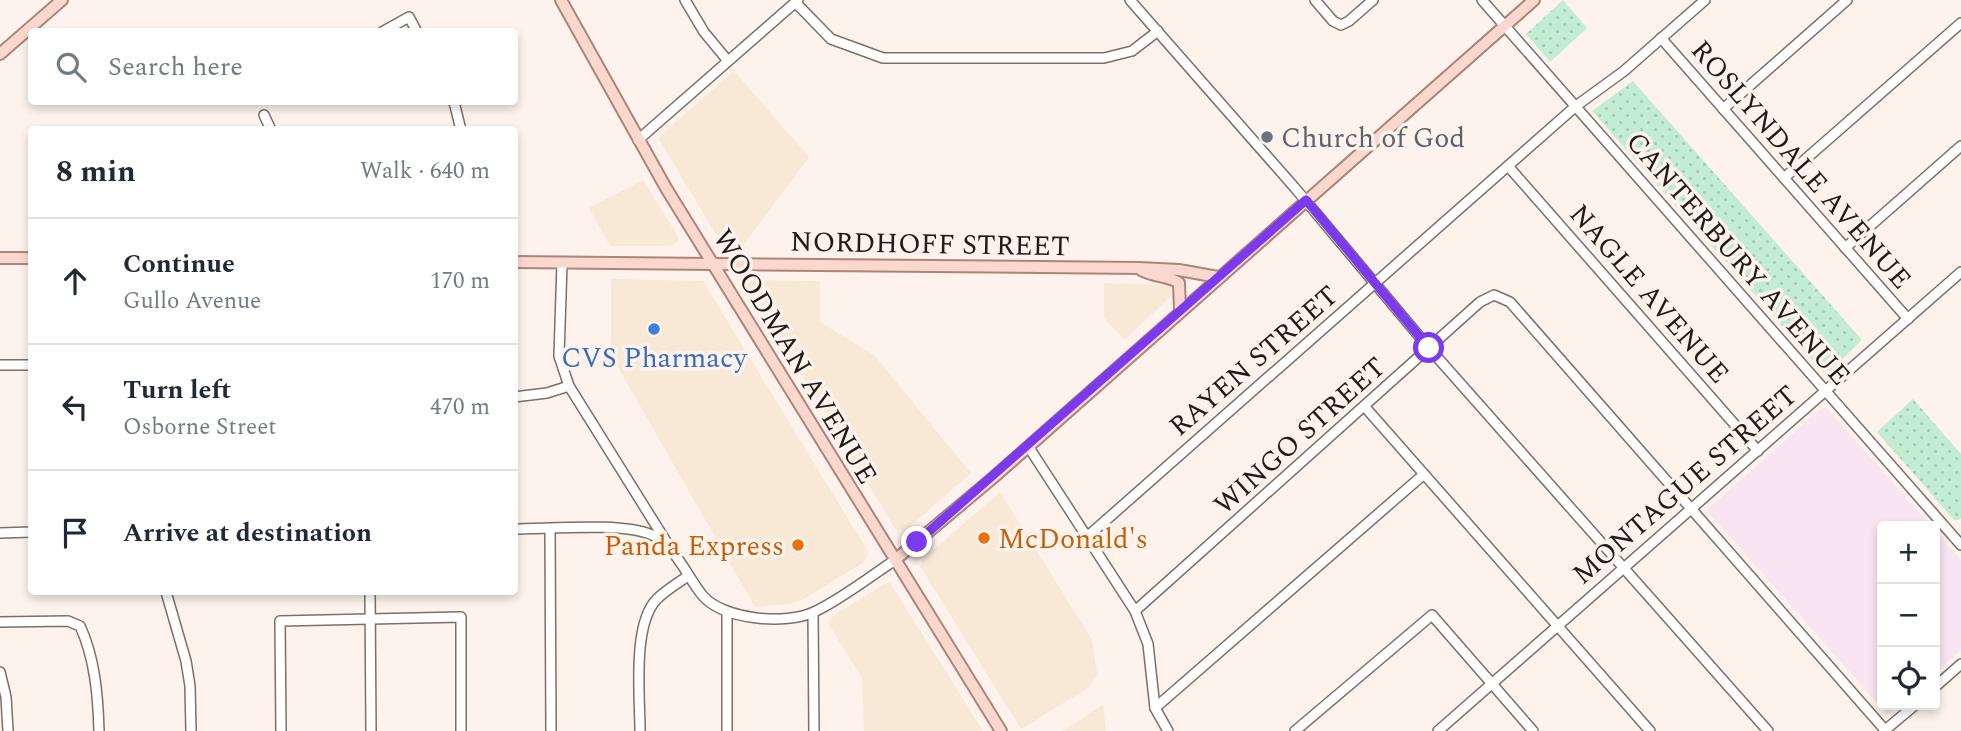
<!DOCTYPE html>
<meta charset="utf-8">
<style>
:root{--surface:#fff;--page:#f6f6f7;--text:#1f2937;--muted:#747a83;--line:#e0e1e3}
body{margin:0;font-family:Spectral,serif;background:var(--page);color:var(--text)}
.controls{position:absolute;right:21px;bottom:21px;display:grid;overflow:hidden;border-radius:7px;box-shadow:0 4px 10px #0003}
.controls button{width:63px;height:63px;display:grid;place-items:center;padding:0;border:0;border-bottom:2px solid var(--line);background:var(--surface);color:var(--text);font:35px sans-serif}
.stop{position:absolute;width:21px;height:21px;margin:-16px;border:5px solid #7c3aed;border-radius:50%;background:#fff}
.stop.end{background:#7c3aed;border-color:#fff;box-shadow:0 2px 7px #0008}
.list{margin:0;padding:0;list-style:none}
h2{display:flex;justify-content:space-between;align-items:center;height:91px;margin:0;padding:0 28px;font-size:30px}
h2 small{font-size:23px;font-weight:400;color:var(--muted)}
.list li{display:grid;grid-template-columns:46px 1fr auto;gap:21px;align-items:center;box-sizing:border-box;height:126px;padding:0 28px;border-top:2px solid var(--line)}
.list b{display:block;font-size:26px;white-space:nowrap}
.list p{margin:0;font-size:23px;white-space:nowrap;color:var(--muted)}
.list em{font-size:23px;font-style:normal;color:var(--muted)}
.icon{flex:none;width:38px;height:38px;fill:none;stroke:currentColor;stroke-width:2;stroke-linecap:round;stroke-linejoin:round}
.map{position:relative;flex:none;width:1961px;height:731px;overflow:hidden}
.search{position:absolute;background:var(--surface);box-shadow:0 4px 10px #0003;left:28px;top:28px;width:490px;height:77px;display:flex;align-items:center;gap:18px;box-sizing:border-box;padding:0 24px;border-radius:7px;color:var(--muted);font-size:26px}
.panel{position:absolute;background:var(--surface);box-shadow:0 4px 10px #0003;left:28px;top:126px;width:490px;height:469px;border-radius:7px}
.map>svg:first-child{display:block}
.commercial{fill:#f8e8d6}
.education{fill:#f9e4f2}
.grass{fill:url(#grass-dots)}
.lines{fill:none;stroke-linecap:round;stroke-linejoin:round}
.minor-casing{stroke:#7e6f65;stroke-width:12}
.major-casing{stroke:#ac857a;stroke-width:14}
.minor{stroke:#fff;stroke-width:9}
.major{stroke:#fad8cf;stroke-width:10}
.route{stroke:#7c3aed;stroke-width:9}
.worship-dot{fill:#6b7280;stroke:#fdf3ec;stroke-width:2.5}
.shop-dot{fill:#3f7fe0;stroke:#fdf3ec;stroke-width:2.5}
.food-dot{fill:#e8710a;stroke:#fdf3ec;stroke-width:2.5}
.labels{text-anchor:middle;stroke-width:7;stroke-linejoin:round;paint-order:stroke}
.worship-label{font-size:28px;fill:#5b616d;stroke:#fdf3ec;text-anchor:start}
.street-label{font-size:28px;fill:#211b17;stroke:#fdf3ec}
.shop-label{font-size:28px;fill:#366cbe;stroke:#fdf3ec}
.food-label{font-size:28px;fill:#c56008;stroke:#fdf3ec;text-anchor:start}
</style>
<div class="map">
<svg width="1961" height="731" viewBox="0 0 1961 731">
<defs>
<pattern id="grass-dots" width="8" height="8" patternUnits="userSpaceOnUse" patternTransform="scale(1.75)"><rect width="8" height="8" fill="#c3ecd5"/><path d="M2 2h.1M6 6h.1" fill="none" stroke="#a7cab6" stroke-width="1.8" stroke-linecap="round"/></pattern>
</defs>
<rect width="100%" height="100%" fill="#fdf3ec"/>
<g class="commercial">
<polygon points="734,71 809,157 742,247 727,244 715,233 659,139 662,134"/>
<polygon points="643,180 678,236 678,241 671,246 610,246 589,208"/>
<polygon points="611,279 703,281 867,550 868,555 864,562 802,600 788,604 755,607 611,355"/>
<polygon points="749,280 820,281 820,322 874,355 971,473 905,531 896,530 747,285"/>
<polygon points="1104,283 1168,285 1172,288 1173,294 1125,340 1104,318"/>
<polygon points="1000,492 1092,640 1097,674 1088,688 1021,729 920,566 922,560"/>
<polygon points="890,583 892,586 983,731 864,731 862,678 828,623 833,616 884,584"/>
<polygon points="1103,705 1106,731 1063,731 1086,716"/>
</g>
<g class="education">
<polygon points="1822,408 1827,408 1931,526 1882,526 1882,705 1898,705 1887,714 1708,512 1709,508"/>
<polygon points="1935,531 1961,560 1961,650 1935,673"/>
</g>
<g class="grass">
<polygon points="1563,0 1587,28 1550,62 1526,34"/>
<polygon points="1633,81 1862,340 1828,373 1824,373 1592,111"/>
<polygon points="1913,399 1961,454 1961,518 1958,520 1954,520 1877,432"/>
</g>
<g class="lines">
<g class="minor-casing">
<g id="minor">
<polyline points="685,0 704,32 728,61"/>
<polyline points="1130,0 1295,188 1429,348 1768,731"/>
<polyline points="1315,0 1333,21 1341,25 1349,21 1373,0"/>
<polyline points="1482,0 1961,545"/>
<polyline points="795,2 831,39 883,58 1104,58 1132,51 1158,31"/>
<polyline points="382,32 409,17 417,32"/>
<polyline points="1661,38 1908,319"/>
<polyline points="454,102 461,130"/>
<polyline points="1723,109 1847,0"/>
<polyline points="264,115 271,130"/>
<polyline points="638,140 798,0"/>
<polyline points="1508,166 1758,451"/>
<polyline points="1784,178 1961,23"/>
<polyline points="1845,248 1961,146"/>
<polyline points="562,263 559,356 569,386 667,543"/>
<polyline points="0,365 32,365"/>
<polyline points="514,397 547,393 569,386"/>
<polyline points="1365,407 1650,731"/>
<polyline points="1028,446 1135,611 1148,644 1155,708 1168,731"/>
<path d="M514 529C549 529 623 522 652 535 676 546 687 577 703 596 724 620 786 625 814 612 840 600 871 576 895 560"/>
<polyline points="550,529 551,731"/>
<polyline points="0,533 32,532"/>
<polyline points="1088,536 1576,106 1624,71 1705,0"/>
<polyline points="166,592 186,661 190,686 191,731"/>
<polyline points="370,592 371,731"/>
<polyline points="1135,611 1480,302 1494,295 1510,302 1885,730"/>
<polyline points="727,613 727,731"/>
<polyline points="813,613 814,731"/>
<path d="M0 622 68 621 80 626C95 658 98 696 99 731"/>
<polyline points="0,672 6,697 8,731"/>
<polyline points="1935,687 1961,664"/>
<polyline points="1155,708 1423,475"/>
<polyline points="281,731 280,621 461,617 461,731"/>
<path d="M640 731C640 696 632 624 657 599 666 590 678 583 688 576"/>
<polyline points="1295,731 1432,615 1533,731"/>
<polyline points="1438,731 1961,272"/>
<polyline points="1884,731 1915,705"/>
</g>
</g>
<g class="major-casing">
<g id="major">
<polyline points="561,0 666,188 1001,731"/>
<polyline points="0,54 62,0"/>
<polyline points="0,258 32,258"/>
<polyline points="514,262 1139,268 1179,270 1218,277"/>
<path d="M1141 270C1155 278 1168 275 1179 283L1180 310"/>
<polyline points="895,560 994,477 1534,0"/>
</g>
</g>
<use href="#minor" class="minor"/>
<use href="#major" class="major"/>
</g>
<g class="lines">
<polyline class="route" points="917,542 1306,200 1429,348"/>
</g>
<circle class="worship-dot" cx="1267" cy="137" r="7"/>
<circle class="shop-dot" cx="654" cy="329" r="7"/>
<g class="food-dot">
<circle cx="984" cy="538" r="7"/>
<circle cx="798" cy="545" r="7"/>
</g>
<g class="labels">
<g class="worship-label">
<text x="1281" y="147">Church of God</text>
</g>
<g class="street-label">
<text transform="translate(1802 164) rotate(49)" y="10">ROSLYNDALE AVENUE</text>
<text transform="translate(930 243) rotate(1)" y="10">NORDHOFF STREET</text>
<text transform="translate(1739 258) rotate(49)" y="10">CANTERBURY AVENUE</text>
<text transform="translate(1650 293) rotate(49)" y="10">NAGLE AVENUE</text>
<text transform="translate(796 356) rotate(59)" y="10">WOODMAN AVENUE</text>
<text transform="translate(1253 360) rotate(-41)" y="10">RAYEN STREET</text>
<text transform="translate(1299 435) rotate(-42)" y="10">WINGO STREET</text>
<text transform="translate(1684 484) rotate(-41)" y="10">MONTAGUE STREET</text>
</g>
<g class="shop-label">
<text x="654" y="367">CVS Pharmacy</text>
</g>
<g class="food-label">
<text x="998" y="548">McDonald's</text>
<text x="784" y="555" text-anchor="end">Panda Express</text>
</g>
</g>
</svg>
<div class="controls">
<button>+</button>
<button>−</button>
<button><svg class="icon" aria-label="locate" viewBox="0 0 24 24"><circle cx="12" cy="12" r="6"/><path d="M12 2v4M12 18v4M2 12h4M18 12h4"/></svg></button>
</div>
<div class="stop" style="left:1429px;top:348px"></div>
<div class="stop end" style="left:917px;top:542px"></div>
<div class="search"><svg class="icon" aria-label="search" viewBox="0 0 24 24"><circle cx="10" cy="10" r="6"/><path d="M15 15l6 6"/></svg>Search here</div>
<section class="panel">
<h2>8 min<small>Walk · 640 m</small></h2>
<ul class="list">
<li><svg class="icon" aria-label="ahead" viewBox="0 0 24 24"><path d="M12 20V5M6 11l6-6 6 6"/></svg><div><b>Continue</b><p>Gullo Avenue</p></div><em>170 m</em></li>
<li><svg class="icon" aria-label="left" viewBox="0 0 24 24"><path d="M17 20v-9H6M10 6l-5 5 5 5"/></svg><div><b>Turn left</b><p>Osborne Street</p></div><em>470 m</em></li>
<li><svg class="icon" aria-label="arrive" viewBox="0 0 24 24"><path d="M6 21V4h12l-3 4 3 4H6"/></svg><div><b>Arrive at destination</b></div></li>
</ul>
</section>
</div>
